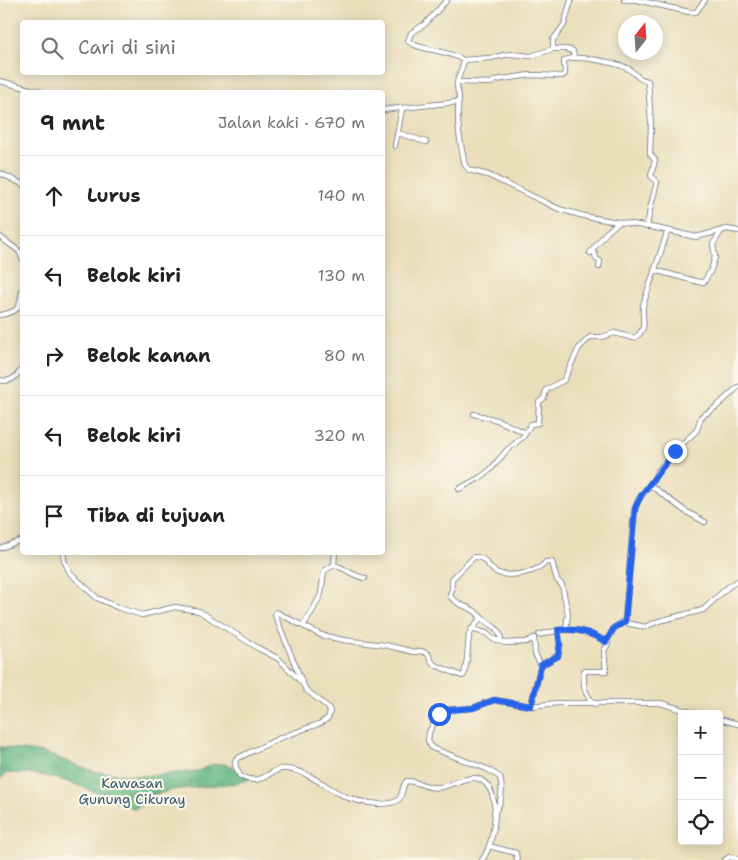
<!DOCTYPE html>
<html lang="id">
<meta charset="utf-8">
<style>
:root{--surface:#fff;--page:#f6f6f6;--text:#222;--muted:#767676;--line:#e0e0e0}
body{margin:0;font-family:"Shantell Sans",sans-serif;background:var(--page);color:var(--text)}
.controls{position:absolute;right:15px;bottom:15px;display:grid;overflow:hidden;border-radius:5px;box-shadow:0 2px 12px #0003}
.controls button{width:45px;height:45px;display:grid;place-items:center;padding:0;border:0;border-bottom:1px solid var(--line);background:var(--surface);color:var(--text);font:25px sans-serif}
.compass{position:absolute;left:618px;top:15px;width:45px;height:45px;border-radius:50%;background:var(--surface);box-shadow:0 2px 12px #0003;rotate:17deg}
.stop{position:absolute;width:15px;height:15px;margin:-11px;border:4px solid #2563eb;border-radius:50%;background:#fff}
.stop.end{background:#2563eb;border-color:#fff;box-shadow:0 1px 5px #0008}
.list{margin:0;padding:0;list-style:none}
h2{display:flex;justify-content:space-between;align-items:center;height:65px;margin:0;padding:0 20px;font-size:21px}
h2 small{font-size:16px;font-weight:400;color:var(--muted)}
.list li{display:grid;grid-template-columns:32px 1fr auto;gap:15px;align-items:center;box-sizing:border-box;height:80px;padding:0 20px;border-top:1px solid var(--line)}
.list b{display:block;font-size:19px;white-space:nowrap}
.list em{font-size:16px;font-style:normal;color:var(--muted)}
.icon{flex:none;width:28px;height:28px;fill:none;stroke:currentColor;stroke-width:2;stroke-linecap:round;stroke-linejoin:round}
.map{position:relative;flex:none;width:738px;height:860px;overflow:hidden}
.search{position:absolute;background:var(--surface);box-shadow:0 2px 12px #0003;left:20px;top:20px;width:365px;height:55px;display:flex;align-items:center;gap:12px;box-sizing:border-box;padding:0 18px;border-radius:5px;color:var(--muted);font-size:19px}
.panel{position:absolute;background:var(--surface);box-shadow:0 2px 12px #0003;left:20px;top:90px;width:365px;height:465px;border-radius:5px}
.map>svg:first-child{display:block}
.forest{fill:url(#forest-crowns);stroke:#427471}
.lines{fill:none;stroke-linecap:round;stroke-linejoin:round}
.minor-casing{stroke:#636c7e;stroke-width:6}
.minor{stroke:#fff;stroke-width:4.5}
.route{stroke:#2563eb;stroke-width:6}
.labels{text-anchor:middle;stroke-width:4.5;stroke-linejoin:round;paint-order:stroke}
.park-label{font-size:14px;fill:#355a6e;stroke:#fbf7ec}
</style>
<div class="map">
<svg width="738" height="860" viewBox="0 0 738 860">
<defs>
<pattern id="forest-crowns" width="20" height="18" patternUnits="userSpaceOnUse" patternTransform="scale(1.25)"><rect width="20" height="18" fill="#69b984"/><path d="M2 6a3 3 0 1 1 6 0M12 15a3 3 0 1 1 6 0" fill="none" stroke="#56976f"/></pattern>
</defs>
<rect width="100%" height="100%" fill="#fbf7ec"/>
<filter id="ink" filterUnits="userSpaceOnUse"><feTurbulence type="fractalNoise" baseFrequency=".02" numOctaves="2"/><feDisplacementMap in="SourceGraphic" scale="10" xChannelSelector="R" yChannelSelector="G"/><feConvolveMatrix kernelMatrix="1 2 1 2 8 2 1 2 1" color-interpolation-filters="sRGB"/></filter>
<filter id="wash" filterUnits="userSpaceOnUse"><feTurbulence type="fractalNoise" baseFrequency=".0096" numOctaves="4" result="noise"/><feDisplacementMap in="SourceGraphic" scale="20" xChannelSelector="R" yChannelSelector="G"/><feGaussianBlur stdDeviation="1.12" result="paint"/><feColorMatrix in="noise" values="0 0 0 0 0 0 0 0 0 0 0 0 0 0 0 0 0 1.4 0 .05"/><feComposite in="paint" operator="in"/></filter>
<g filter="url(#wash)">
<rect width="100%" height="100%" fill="#eadeba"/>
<path class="forest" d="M0 747 44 753 96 772 142 776 198 771 211 765 224 764 232 766 241 774 257 777 236 783 172 790 153 795 135 809C90 790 57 772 7 773L0 779Z"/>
</g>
<g filter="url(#ink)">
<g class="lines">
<g class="minor-casing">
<g id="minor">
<path d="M447 0 425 24 411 33 408 41C417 50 449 50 463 60 464 69 458 74 457 83 456 88 459 93 459 98 456 121 460 143 465 165L469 170 488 175 559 209 588 217 656 228 696 237 727 229 738 231"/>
<polyline points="624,0 637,0 689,12 696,12 705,0"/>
<polyline points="553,49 553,40 564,25 571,0"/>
<polyline points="463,60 490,58 510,54 531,56 553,49 566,49 573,51 574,58"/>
<polyline points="0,81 41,92"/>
<path d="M458 82 491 83 496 80 530 75 562 76 565 74 564 61C572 53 618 63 629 69 637 74 636 79 648 81L651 123 650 154 655 160 651 176 657 182 650 209 647 227"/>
<polyline points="382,110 458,102"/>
<polyline points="398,133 426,142"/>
<polyline points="395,146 402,109"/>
<polyline points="0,173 22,184"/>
<polyline points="0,237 19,251 22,258"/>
<polyline points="592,251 595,254 596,259 600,261 599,267"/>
<polyline points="590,253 606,233 619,222"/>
<polyline points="654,270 699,282 704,282 711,270 715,257 713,244 722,230"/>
<path d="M0 315C19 312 20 308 22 290"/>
<path d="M0 380C11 383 16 377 22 369"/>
<polyline points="474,414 497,420 526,433"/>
<polyline points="650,485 685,511 705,522"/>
<path d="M459 489 481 477 490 470 507 450 523 437 531 424 538 423 539 402 544 398 546 390 564 380 579 348 590 337H602L614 333 634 338C651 328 639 316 644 302 652 278 660 254 668 230"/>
<polyline points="0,548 22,540"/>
<path d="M63 552 64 560 70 573 97 598 119 608 142 615 175 607 199 611 258 648 279 659 303 684 306 690 328 707 330 712 328 718 321 723 280 738 236 759C233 765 238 770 240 776 265 788 268 767 287 769 308 771 324 786 342 795 354 801 366 803 379 804 385 804 393 804 398 800 404 795 401 785 407 781 419 781 428 790 441 787 452 785 468 775 479 779 504 789 495 843 482 860"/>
<path d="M335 552 334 565C346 568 354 577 365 578"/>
<polyline points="625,622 634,513 638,500 650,485 658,471 675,451 697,430 701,417 716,407 738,387"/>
<polyline points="303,626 314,608 321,594 324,571 334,565"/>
<polyline points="471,629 486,633 493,639 505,643 526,642 534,638 535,654 541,665 531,706"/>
<path d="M539 635C566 627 582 627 606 642L614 628 622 622 645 627 659 621 703 610 728 587 738 581"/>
<path d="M501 641C500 627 491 626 482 618 479 616 477 612 473 610 463 605 458 605 450 596L452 589V579L474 557C486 556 487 567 496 572 508 578 538 573 546 562H552L557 580 562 585 568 614 566 629"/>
<polyline points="541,665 558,656 560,644 558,630"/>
<polyline points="302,682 275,615 276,612 321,635 343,640 385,645 414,652 421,651 428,654 432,662 435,665 462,676 464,675 467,659 469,634 481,617"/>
<path d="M595 704C584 695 583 685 584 671H606L604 651 608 644 606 642"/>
<polyline points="719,719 738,724"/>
<path d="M494 813C503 802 503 790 500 777L487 769 432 748 428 741 429 732 439 714 448 710 473 708 494 700 531 706 558 703H660L697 714"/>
<polyline points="489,846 516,853 517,860"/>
<polyline points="725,860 729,857 738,859"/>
</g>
</g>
<use href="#minor" class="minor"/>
</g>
</g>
<g class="lines" filter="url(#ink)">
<path class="route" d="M439 714 448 710 473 708 494 700 531 706 541 665 558 656 560 644 558 630C576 628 591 632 606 642L614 628 625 622 635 508 642 494 675 451"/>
</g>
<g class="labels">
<g class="park-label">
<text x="132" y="788">Kawasan<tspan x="132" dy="16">Gunung Cikuray</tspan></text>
</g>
</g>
</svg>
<div class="controls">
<button>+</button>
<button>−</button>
<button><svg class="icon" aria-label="locate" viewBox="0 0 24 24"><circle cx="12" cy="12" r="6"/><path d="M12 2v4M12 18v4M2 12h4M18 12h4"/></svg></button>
</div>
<svg class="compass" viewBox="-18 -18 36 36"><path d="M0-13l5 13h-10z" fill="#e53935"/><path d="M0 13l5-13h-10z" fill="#767676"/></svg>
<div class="stop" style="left:439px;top:714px"></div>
<div class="stop end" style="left:675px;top:451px"></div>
<div class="search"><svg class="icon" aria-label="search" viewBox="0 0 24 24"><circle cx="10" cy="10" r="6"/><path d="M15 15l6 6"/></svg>Cari di sini</div>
<section class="panel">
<h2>9 mnt<small>Jalan kaki · 670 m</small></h2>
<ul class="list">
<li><svg class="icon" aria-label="ahead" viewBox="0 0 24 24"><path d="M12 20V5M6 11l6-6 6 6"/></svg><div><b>Lurus</b></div><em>140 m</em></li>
<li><svg class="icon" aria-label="left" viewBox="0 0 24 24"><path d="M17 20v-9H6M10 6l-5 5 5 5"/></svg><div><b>Belok kiri</b></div><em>130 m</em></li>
<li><svg class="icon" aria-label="right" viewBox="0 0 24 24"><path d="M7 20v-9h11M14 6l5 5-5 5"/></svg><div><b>Belok kanan</b></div><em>80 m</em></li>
<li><svg class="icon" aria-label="left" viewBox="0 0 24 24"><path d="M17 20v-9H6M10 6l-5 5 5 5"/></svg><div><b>Belok kiri</b></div><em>320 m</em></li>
<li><svg class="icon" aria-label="arrive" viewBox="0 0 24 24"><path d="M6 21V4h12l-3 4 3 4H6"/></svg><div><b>Tiba di tujuan</b></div></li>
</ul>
</section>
</div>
